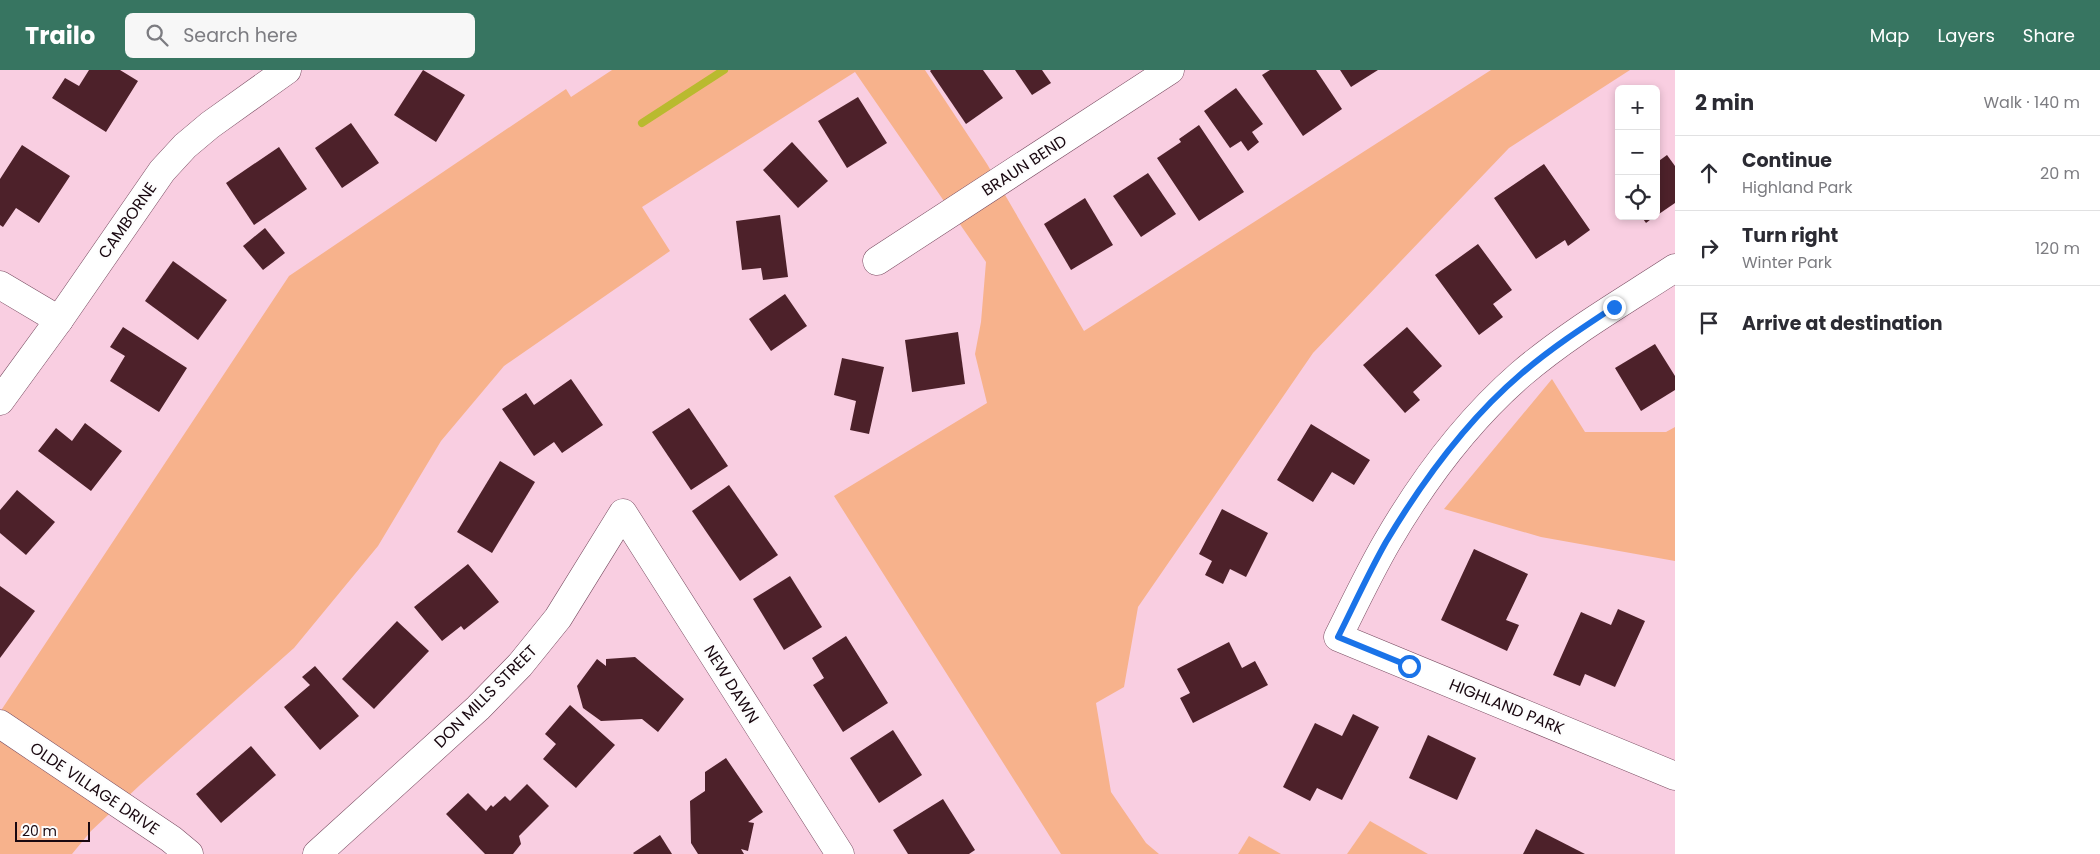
<!DOCTYPE html>
<meta charset="utf-8">
<style>
:root{--surface:#fff;--page:#f7f7f7;--text:#2b2b33;--muted:#7c7c81;--line:#e1e1e2;--accent:#377561}
body{margin:0;font-family:Poppins,sans-serif;background:var(--page);color:var(--text)}
.controls{position:absolute;right:15px;top:15px;display:grid;overflow:hidden;border-radius:8px;box-shadow:0 2px 8px #0003}
.controls button{width:45px;height:45px;display:grid;place-items:center;padding:0;border:0;border-bottom:1px solid var(--line);background:var(--surface);color:var(--text);font:25px sans-serif}
.scale{position:absolute;left:15px;bottom:12px;width:75px;box-sizing:border-box;padding-left:5px;border:2px solid #190810;border-top:0;font-size:14px;line-height:18px;white-space:nowrap;color:#190810;-webkit-text-stroke:4px #fdfdfd;paint-order:stroke}
.stop{position:absolute;width:15px;height:15px;margin:-11px;border:4px solid #1a73e8;border-radius:50%;background:#fff}
.stop.end{background:#1a73e8;border-color:#fff;box-shadow:0 1px 5px #0008}
.list{margin:0;padding:0;list-style:none}
h2{display:flex;justify-content:space-between;align-items:center;height:65px;margin:0;padding:0 20px;font-size:21px}
h2 small{font-size:16px;font-weight:400;color:var(--muted)}
.list li{display:grid;grid-template-columns:32px 1fr auto;gap:15px;align-items:center;box-sizing:border-box;height:75px;padding:0 20px;border-top:1px solid var(--line)}
.list b{display:block;font-size:19px;white-space:nowrap}
.list p{margin:0;font-size:16px;white-space:nowrap;color:var(--muted)}
.list em{font-size:16px;font-style:normal;color:var(--muted)}
.icon{flex:none;width:28px;height:28px;fill:none;stroke:currentColor;stroke-width:2;stroke-linecap:round;stroke-linejoin:round}
.map{position:relative;flex:none;width:1675px;height:784px;overflow:hidden}
header{display:flex;align-items:center;gap:30px;box-sizing:border-box;height:70px;padding:0 25px;background:var(--accent);color:#fff}
header strong{font-size:24px}
nav{display:flex;gap:28px;margin-inline-start:auto;font-size:18px}
.search{width:350px;height:45px;background:var(--page);display:flex;align-items:center;gap:12px;box-sizing:border-box;padding:0 18px;border-radius:8px;color:var(--muted);font-size:19px}
main{display:flex}
aside{flex:1;background:var(--surface)}
.map>svg:first-child{display:block}
.green{fill:#f7b28c}
.lines{fill:none;stroke-linecap:round;stroke-linejoin:round}
.stream{stroke:#b9ba2f;stroke-width:8}
.building{fill:#4d212a}
.minor-casing{stroke:#794d62;stroke-width:29}
.minor{stroke:#fff;stroke-width:28}
.route{stroke:#1a73e8;stroke-width:6}
.labels{text-anchor:middle;stroke-width:5;stroke-linejoin:round;paint-order:stroke}
.street-label{font-size:16px;fill:#190810;stroke:#fdfdfd}
</style>
<header>
<strong>Trailo</strong>
<div class="search"><svg class="icon" aria-label="search" viewBox="0 0 24 24"><circle cx="10" cy="10" r="6"/><path d="M15 15l6 6"/></svg>Search here</div>
<nav><a>Map</a><a>Layers</a><a>Share</a></nav>
</header>
<main>
<div class="map">
<svg width="1675" height="784" viewBox="0 0 1675 784">
<rect width="100%" height="100%" fill="#f9cee1"/>
<g class="green">
<polygon points="612,0 925,0 987,94 1084,261 1491,0 1630,0 1509,78 1313,283 1138,537 1124,617 1096,633 1111,722 1146,773 1159,784 1061,784 834,426 987,333 975,284 981,252 986,192 855,2 642,137 670,181 504,296 441,371 378,476 294,578 140,715 91,761 72,784 0,784 0,642 289,206 566,19 571,27"/>
<polygon points="1552,309 1585,362 1666,362 1675,357 1675,491 1541,467 1444,439"/>
<polygon points="1370,751 1428,784 1347,784"/>
<polygon points="1249,766 1281,784 1238,784"/>
</g>
<g class="lines">
<polyline class="stream" points="642,53 724,0"/>
</g>
<g class="building">
<polygon points="89,0 120,0 138,11 106,62 52,28 65,8 79,16"/>
<polygon points="423,0 465,25 436,72 394,45"/>
<polygon points="931,0 983,0 1003,28 966,54 930,1"/>
<polygon points="1015,0 1042,0 1051,13 1032,25"/>
<polygon points="1270,0 1316,0 1342,39 1303,66 1262,5"/>
<polygon points="1340,0 1378,0 1351,17"/>
<polygon points="1236,18 1263,54 1252,62 1259,72 1248,81 1241,71 1230,78 1204,41"/>
<polygon points="858,27 887,73 847,98 818,51"/>
<polygon points="351,53 379,93 342,118 315,78"/>
<polygon points="1199,55 1244,122 1199,151 1157,88 1181,72 1179,69"/>
<polygon points="792,72 828,111 798,138 763,100"/>
<polygon points="22,75 70,106 39,153 16,138 3,157 0,155 0,109"/>
<polygon points="279,77 307,119 254,155 226,113"/>
<polygon points="1667,85 1675,96 1675,133 1656,146 1656,93"/>
<polygon points="1544,94 1590,160 1568,176 1565,170 1536,189 1494,128"/>
<polygon points="1148,103 1176,144 1141,167 1113,126"/>
<polygon points="1085,128 1113,175 1071,200 1044,154"/>
<polygon points="780,145 788,207 763,210 761,198 742,200 736,151"/>
<polygon points="1641,146 1655,146 1646,153"/>
<polygon points="265,158 285,183 263,200 243,176"/>
<polygon points="1478,174 1512,220 1493,234 1503,247 1479,265 1435,205"/>
<polygon points="173,191 227,230 198,270 145,231"/>
<polygon points="785,224 807,256 771,281 749,249"/>
<polygon points="123,257 187,298 159,342 110,311 125,286 110,277"/>
<polygon points="1407,257 1442,296 1413,322 1420,330 1405,343 1363,295"/>
<polygon points="958,262 965,314 912,322 905,270"/>
<polygon points="1655,274 1675,306 1675,320 1641,341 1615,298"/>
<polygon points="842,288 884,297 869,364 850,360 856,331 834,325"/>
<polygon points="571,309 603,355 562,383 554,372 534,386 502,339 526,323 534,335"/>
<polygon points="689,338 728,396 691,420 652,362"/>
<polygon points="85,353 122,381 91,421 38,381 56,358 72,371"/>
<polygon points="1311,354 1370,390 1354,415 1332,402 1313,432 1277,410"/>
<polygon points="500,391 535,412 492,483 457,462"/>
<polygon points="729,415 778,485 740,511 692,441"/>
<polygon points="17,420 55,452 26,485 0,463 0,440"/>
<polygon points="1222,439 1268,463 1246,507 1230,499 1223,514 1205,505 1212,491 1199,484"/>
<polygon points="1474,479 1528,504 1506,550 1519,555 1507,581 1441,550"/>
<polygon points="468,494 499,532 464,560 461,556 442,571 414,537"/>
<polygon points="790,506 822,557 784,580 753,529"/>
<polygon points="0,516 35,541 0,588"/>
<polygon points="1618,539 1645,551 1615,617 1585,604 1580,616 1553,605 1581,542 1611,555"/>
<polygon points="397,551 429,581 374,639 342,609"/>
<polygon points="846,566 888,633 843,662 813,615 824,608 812,588"/>
<polygon points="1229,572 1242,598 1255,591 1268,615 1193,653 1180,628 1190,623 1177,599"/>
<polygon points="635,587 684,629 658,662 642,649 601,651 583,638 577,616 597,589 606,596 606,589"/>
<polygon points="315,596 359,646 320,680 284,637 310,615 302,607"/>
<polygon points="570,635 615,675 576,718 543,689 556,674 545,664"/>
<polygon points="1353,644 1379,657 1342,730 1317,718 1310,731 1283,717 1315,653 1342,666"/>
<polygon points="893,660 922,705 879,733 850,688"/>
<polygon points="1428,665 1476,688 1457,730 1409,708"/>
<polygon points="251,676 276,705 221,753 196,724"/>
<polygon points="726,688 763,742 748,752 754,753 748,781 741,779 744,784 698,784 691,773 690,731 705,721 705,702"/>
<polygon points="527,714 549,736 519,766 521,774 513,784 485,784 446,744 468,723 486,741 491,735 493,737 505,726 510,731"/>
<polygon points="943,729 975,780 969,784 908,784 893,760"/>
<polygon points="1536,759 1585,784 1523,784"/>
<polygon points="660,765 672,784 634,784 633,783"/>
</g>
<g class="lines">
<g class="minor-casing">
<g id="minor">
<polyline points="877,191 1170,0"/>
<path d="M1675 198C1623 232 1569 263 1521 304 1467 351 1423 410 1387 472 1369 503 1354 535 1338 567L1675 706"/>
<polyline points="0,215 59,250"/>
<polyline points="0,331 59,250 162,101 185,76 210,55 287,0"/>
<polyline points="0,654 171,769 189,784"/>
<polyline points="317,784 478,638 520,595 558,548 623,443 840,784"/>
</g>
</g>
<use href="#minor" class="minor"/>
</g>
<g class="lines">
<path class="route" d="M1409 596 1338 567C1354 535 1369 502 1386 472 1423 410 1466 351 1521 304 1550 279 1582 258 1614 237"/>
</g>
<g class="labels">
<g class="street-label">
<text transform="translate(1024 95) rotate(-33)" y="6">BRAUN BEND</text>
<text transform="translate(127 150) rotate(-55)" y="6">CAMBORNE</text>
<text transform="translate(732 614) rotate(58)" y="6">NEW DAWN</text>
<text transform="translate(485 626) rotate(-45)" y="6">DON MILLS STREET</text>
<text transform="translate(1507 636) rotate(22)" y="6">HIGHLAND PARK</text>
<text transform="translate(95 718) rotate(34)" y="6">OLDE VILLAGE DRIVE</text>
</g>
</g>
</svg>
<div class="controls">
<button>+</button>
<button>−</button>
<button><svg class="icon" aria-label="locate" viewBox="0 0 24 24"><circle cx="12" cy="12" r="6"/><path d="M12 2v4M12 18v4M2 12h4M18 12h4"/></svg></button>
</div>
<div class="scale">20 m</div>
<div class="stop" style="left:1409px;top:596px"></div>
<div class="stop end" style="left:1614px;top:237px"></div>
</div>
<aside>
<h2>2 min<small>Walk · 140 m</small></h2>
<ul class="list">
<li><svg class="icon" aria-label="ahead" viewBox="0 0 24 24"><path d="M12 20V5M6 11l6-6 6 6"/></svg><div><b>Continue</b><p>Highland Park</p></div><em>20 m</em></li>
<li><svg class="icon" aria-label="right" viewBox="0 0 24 24"><path d="M7 20v-9h11M14 6l5 5-5 5"/></svg><div><b>Turn right</b><p>Winter Park</p></div><em>120 m</em></li>
<li><svg class="icon" aria-label="arrive" viewBox="0 0 24 24"><path d="M6 21V4h12l-3 4 3 4H6"/></svg><div><b>Arrive at destination</b></div></li>
</ul>
</aside>
</main>
